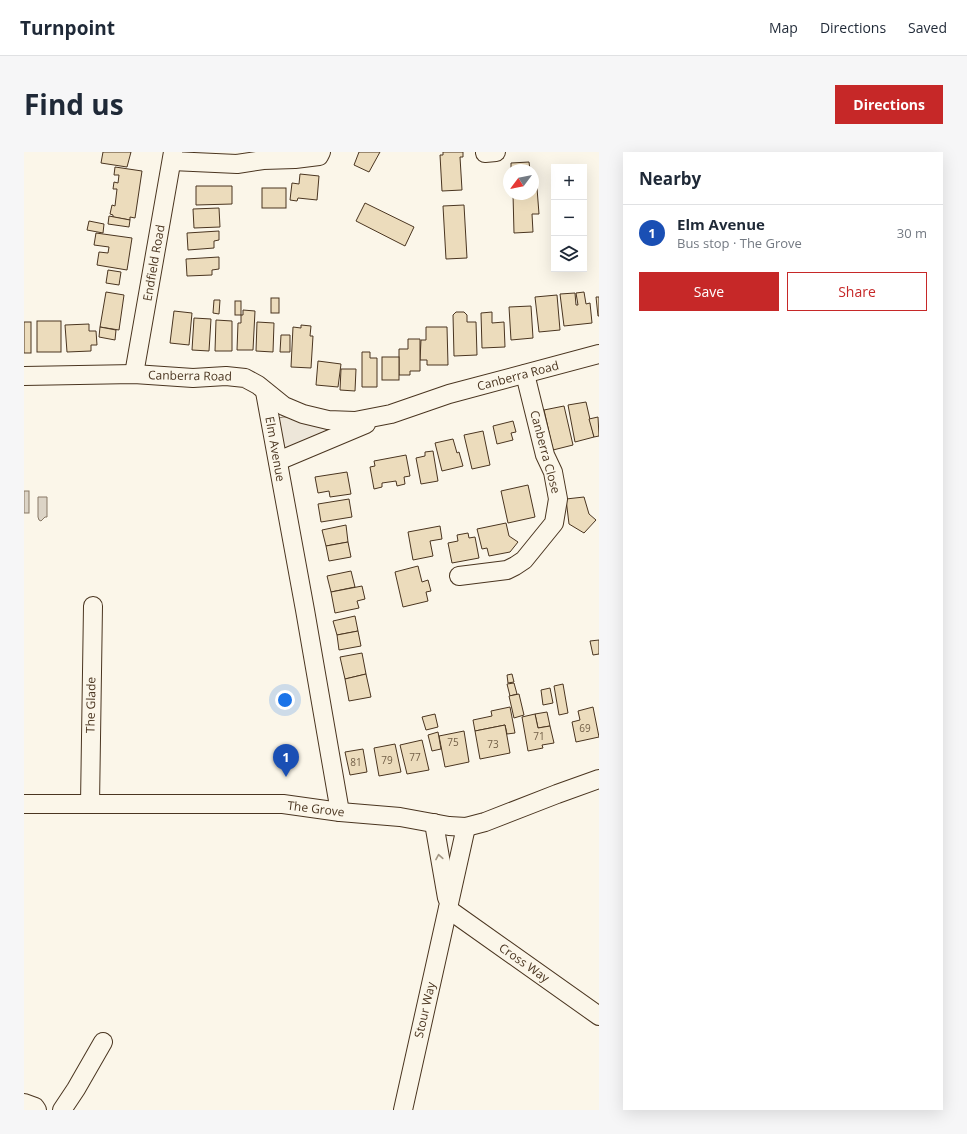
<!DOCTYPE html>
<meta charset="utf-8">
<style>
:root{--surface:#fff;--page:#f6f6f7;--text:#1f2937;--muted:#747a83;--line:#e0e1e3;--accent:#c62828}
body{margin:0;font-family:"Open Sans",sans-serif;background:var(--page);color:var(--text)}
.controls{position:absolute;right:12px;top:12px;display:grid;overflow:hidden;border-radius:0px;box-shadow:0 4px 16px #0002}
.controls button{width:36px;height:36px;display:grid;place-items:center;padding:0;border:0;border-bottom:1px solid var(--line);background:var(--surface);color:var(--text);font:20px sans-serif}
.compass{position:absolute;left:479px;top:12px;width:36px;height:36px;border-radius:50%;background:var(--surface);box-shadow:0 4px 16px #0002;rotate:238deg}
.you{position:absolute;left:261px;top:548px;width:14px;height:14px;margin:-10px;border:3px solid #fff;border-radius:50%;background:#1a73e8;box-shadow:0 0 0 6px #1a73e833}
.badge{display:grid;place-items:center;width:26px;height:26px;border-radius:50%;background:var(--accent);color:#fff;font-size:13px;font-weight:700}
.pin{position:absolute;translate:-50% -33px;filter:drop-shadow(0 1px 2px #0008)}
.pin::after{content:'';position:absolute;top:21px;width:14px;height:12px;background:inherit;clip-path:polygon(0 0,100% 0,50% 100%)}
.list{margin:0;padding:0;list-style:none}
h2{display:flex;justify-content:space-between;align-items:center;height:52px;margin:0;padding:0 16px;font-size:17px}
h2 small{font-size:13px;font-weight:400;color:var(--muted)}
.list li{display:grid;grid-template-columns:26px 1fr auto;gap:12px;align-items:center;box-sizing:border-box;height:56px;padding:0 16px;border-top:1px solid var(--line)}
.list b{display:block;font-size:15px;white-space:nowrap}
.list p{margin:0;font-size:13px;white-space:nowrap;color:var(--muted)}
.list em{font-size:13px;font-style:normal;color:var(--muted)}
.actions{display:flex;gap:8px;padding:12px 16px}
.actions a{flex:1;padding:9px 0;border:1px solid var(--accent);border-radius:0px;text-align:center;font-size:14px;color:var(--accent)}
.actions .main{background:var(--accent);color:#fff}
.icon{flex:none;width:22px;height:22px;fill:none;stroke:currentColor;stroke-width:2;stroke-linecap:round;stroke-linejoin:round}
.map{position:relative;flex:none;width:575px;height:958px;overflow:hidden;border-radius:0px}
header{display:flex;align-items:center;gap:24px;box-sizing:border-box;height:56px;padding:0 20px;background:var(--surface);border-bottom:1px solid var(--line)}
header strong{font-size:19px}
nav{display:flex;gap:22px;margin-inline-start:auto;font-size:14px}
.intro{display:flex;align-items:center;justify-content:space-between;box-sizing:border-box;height:96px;padding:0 24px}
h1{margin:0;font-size:28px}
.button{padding:10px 18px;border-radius:0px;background:var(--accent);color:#fff;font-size:14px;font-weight:700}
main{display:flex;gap:24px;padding:0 24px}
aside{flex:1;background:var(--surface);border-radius:0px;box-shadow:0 4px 16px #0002}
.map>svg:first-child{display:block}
.green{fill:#ede6d9;stroke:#887966}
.water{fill:#dcd4c6;stroke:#887966}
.building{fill:#ecdcbc;stroke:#4a3520}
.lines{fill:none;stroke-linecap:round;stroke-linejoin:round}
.minor-casing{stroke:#4a3520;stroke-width:20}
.minor{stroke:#fbf6e9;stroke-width:18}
.oneway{stroke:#a29684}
.labels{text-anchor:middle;stroke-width:3;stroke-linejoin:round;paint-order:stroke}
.number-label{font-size:10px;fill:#725f47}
.street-label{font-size:12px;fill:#4a3520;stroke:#fbf6e9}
</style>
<header>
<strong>Turnpoint</strong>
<nav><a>Map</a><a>Directions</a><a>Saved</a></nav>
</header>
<div class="intro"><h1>Find us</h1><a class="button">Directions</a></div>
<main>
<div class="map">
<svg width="575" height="958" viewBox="0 0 575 958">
<rect width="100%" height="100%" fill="#fbf6e9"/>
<polygon class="green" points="259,265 264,265 303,276 303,278 302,279 262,296 259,293 255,266"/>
<g class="water">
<rect x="0" y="339" width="5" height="22"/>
<polygon points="14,345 23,345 23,365 21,365 17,369 15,368 14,365"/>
</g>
<g class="building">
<polygon points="79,0 107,0 103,15 77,11"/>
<polygon points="335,0 356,0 345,20 330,13"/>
<polygon points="419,0 439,0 439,5 436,5 438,38 418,39 416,3 419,3"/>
<polygon points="505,10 506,18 487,18 487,11"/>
<polygon points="91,15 118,19 111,66 106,65 106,68 89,65 89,63 86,62 88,53 91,54 93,37 89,37 90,30 94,31 95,23 90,23"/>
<polygon points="276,22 295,24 293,48 274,46 273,49 266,48 268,31 275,32"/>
<polygon points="172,34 208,34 208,52 172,53"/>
<rect x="238" y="36" width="24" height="20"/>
<polygon points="509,36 513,36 515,62 508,62 509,80 490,81 489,42 509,42"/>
<polygon points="341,51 390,75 381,94 332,69"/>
<polygon points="440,53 443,106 422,107 419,54"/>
<polygon points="195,56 196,75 170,76 169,57"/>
<polygon points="85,64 106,68 105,75 84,72"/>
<polygon points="65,69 80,72 79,81 63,78"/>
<polygon points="195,79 195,88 190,89 190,96 164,98 163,81"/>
<polygon points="72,81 108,86 103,118 73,113 75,100 84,101 85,95 70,93"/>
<polygon points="195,105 195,117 188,118 188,123 163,124 162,107"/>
<polygon points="84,118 97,120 95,133 82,131"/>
<polygon points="82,140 100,143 95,178 76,175"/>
<polygon points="560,140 562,152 566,151 568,171 540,174 536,142 551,141 552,153 554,153 552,141"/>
<polygon points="533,143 536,178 515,180 511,145"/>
<polygon points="572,145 575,145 575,164 574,164"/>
<rect x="247" y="146" width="8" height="15"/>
<polygon points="190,148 196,148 195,162 189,161"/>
<rect x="211" y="149" width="6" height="14"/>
<polygon points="507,154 509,186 487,188 485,155"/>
<polygon points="219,158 231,159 229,198 213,198 214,171 217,171 217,163 219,163"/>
<polygon points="150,159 168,161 165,193 146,191"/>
<polygon points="432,160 440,160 443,163 443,170 452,170 453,203 430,204 429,163"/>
<polygon points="468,160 468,171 480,170 481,195 458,196 457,161"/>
<polygon points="170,166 187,167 185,199 168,198"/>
<polygon points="192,168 208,169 208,199 191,199"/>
<rect x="13" y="169" width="24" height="31"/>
<rect x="0" y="170" width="7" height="31"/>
<polygon points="233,170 250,171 249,200 232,199"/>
<polygon points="65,172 65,179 72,179 73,193 67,193 67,199 43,200 41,173"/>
<polygon points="277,173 287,174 286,184 289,184 287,216 267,215 269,175 277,176"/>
<polygon points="76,175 92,178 91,188 75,185"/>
<polygon points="402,175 423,175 424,213 403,213 403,208 396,208 397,188 402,188"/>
<polygon points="257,183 266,183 266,200 256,200"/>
<polygon points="384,187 396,187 396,219 386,219 386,223 375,223 375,197 384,197"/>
<polygon points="338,200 346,200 346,206 353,206 353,235 338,235"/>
<rect x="358" y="205" width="17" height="23"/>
<polygon points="294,209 317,212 314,235 292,233"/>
<polygon points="317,217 332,217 331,239 316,238"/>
<polygon points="562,250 570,285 551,290 544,253"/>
<polygon points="540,254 549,293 529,298 520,258"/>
<polygon points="574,265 575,284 570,285 565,267"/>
<polygon points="489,269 492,280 487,281 489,288 473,292 469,274"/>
<polygon points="459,279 466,313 448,317 440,283"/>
<polygon points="429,287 433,301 435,300 439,314 418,319 411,291"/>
<polygon points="409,299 414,329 397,332 392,306 401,304 401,300"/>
<polygon points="382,303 386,324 380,325 381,332 373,334 372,329 358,331 358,335 350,337 346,315 351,314 350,309"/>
<polygon points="323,320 327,342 306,345 305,339 294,341 291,325"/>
<polygon points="504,333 511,365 484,371 477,339"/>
<polygon points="560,345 565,362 572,368 560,381 545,372 542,347"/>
<polygon points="325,347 328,365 297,370 294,352"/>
<polygon points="482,371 485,384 494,390 486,400 465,404 463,396 458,397 453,377"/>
<polygon points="322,373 324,390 302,394 298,378"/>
<polygon points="416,374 418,387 406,389 409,404 389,408 384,380"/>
<polygon points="444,381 445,386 451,385 455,406 428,411 424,391 434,389 433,383"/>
<polygon points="324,390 327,405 305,409 302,394"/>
<polygon points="394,414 398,430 404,428 407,439 402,440 404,449 379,455 371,420"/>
<polygon points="327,419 331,435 307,440 303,424"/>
<polygon points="338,434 341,447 333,449 335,456 311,461 307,440"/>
<polygon points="331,464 334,479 313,483 309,469"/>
<polygon points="334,479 337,494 315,498 313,483"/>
<polygon points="575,488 575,502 569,503 566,489"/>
<polygon points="338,501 342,522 321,527 316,505"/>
<polygon points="342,522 347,545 325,549 321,527"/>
<polygon points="488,522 490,530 484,531 483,523"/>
<polygon points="490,531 493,542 486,544 483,532"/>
<polygon points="539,532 544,561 535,563 530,534"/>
<polygon points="526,536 529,551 519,553 517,538"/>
<polygon points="495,542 500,563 490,566 485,544"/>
<polygon points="486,555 491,581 483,582 481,573 451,579 449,568 468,564 467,559"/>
<polygon points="569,555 575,585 552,590 548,570 556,568 554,559"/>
<polygon points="523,560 526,574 514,576 511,562"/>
<polygon points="411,562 414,575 402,578 398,565"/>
<polygon points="511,562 514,576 526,574 530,591 518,593 519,596 504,599 498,565"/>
<polygon points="481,573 486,601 456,607 451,579"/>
<polygon points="440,579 445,610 421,615 415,584"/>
<polygon points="414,580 417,597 408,599 404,583"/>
<polygon points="398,588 405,618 383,622 376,593"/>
<polygon points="371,592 377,620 355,624 350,596"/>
<polygon points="339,597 343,620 326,623 321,600"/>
</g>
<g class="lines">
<g class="minor-casing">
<g id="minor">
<polyline points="461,1 472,0"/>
<polyline points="148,9 213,12 239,8 271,7 295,4 297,0"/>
<polyline points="110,222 149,0"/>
<polyline points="0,224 110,222 169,226 202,224 221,226 234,233 260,254 279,262 304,268 331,269 367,262 425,242 575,202"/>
<polyline points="241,240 281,458 316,660"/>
<polyline points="254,309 342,272"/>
<polyline points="435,424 483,418 491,414 500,408 530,371 534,347 529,320 521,303 501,222"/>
<polyline points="0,652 259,652 316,660 376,665 425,674 442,675 461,670 533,642 575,627"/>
<polyline points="66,652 69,454"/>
<polyline points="410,671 423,746"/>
<polyline points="424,757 575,864"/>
<polyline points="0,951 11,955 13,958"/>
<polyline points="38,958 52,937 79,890"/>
<polyline points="379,958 442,675"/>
</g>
</g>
<use href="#minor" class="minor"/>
</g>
<defs><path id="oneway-chevron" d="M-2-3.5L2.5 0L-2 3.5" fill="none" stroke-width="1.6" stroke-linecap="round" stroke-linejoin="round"/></defs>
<use class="oneway" href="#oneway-chevron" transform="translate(415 705) rotate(-100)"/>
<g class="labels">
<g class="number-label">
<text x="561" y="580">69</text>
<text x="515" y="588">71</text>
<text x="429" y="594">75</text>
<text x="469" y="596">73</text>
<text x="391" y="609">77</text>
<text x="363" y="612">79</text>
<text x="332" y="614">81</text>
</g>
<g class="street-label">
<text transform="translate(130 111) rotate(-80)" y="4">Endfield Road</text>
<text transform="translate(166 224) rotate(1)" y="4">Canberra Road</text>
<text transform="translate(494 224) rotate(-15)" y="4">Canberra Road</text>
<text transform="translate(251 297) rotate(80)" y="4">Elm Avenue</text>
<text transform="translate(521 300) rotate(75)" y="4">Canberra Close</text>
<text transform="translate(67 553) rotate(-89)" y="4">The Glade</text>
<text transform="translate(292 657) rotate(7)" y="4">The Grove</text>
<text transform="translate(500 811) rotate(35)" y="4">Cross Way</text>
<text transform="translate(401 858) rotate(-77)" y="4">Stour Way</text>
</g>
</g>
</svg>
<div class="controls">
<button>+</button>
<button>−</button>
<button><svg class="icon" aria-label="layers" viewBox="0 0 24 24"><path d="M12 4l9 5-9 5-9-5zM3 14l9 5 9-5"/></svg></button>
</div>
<svg class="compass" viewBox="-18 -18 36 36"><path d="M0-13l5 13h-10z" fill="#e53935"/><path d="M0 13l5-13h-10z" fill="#747a83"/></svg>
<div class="you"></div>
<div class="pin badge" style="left:262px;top:625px;background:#1a4fb4">1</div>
</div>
<aside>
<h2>Nearby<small></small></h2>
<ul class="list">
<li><span class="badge" style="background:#1a4fb4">1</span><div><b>Elm Avenue</b><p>Bus stop · The Grove</p></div><em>30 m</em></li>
</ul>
<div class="actions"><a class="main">Save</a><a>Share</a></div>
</aside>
</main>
